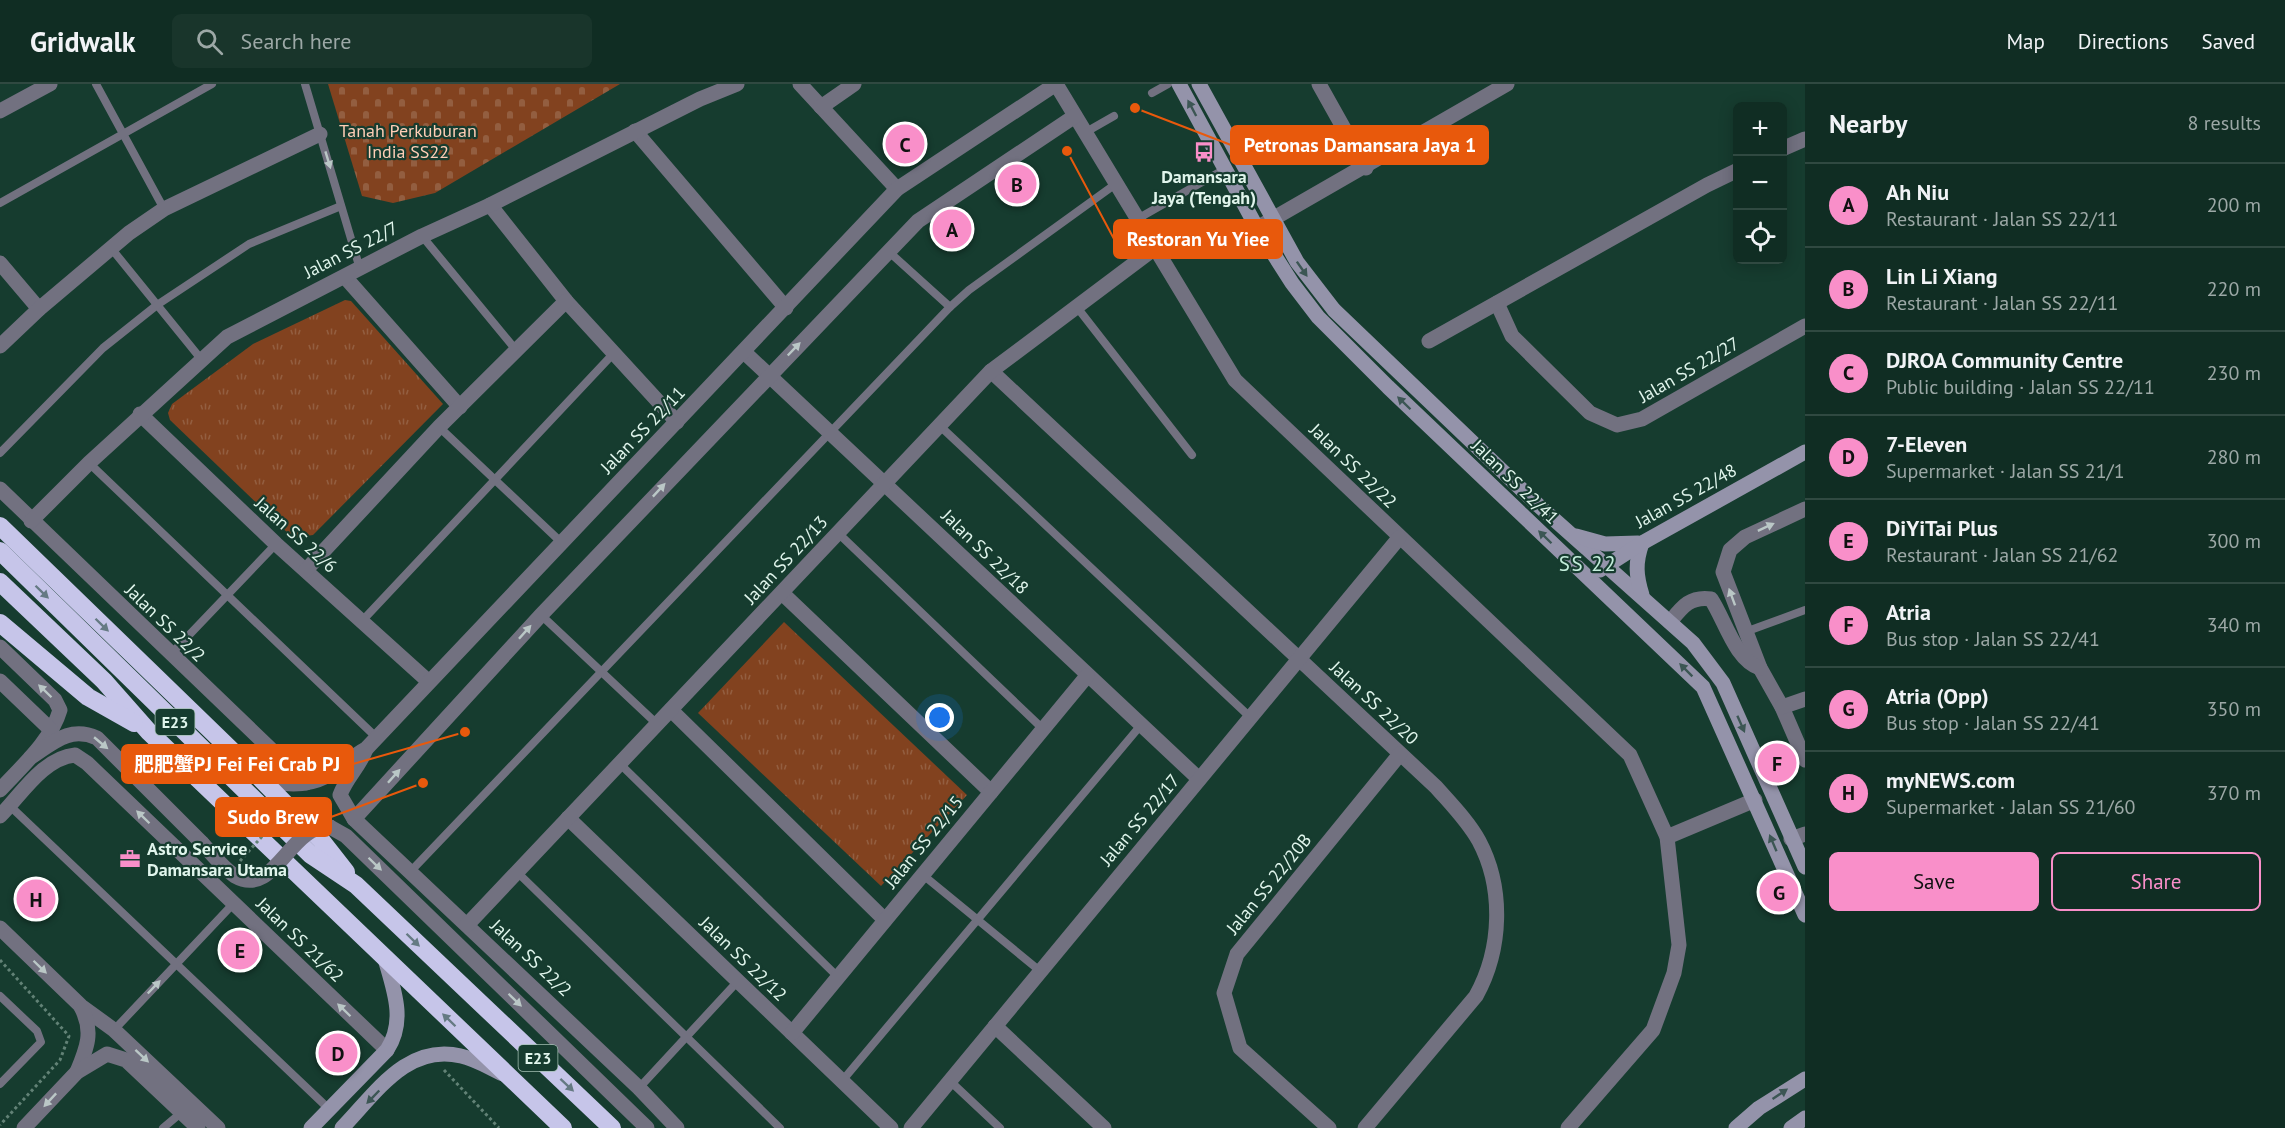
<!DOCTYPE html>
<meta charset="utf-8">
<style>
:root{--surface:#102d23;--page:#19352b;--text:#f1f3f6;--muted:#9ca8a6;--line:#304941;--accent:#f98fc9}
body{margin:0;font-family:"PT Sans","Noto Sans SC",sans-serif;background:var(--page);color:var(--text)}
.controls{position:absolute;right:18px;top:18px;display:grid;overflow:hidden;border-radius:9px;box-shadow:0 3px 15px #0003}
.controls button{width:54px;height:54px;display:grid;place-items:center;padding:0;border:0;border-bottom:2px solid var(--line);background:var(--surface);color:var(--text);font:30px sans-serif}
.you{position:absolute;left:940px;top:634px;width:21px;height:21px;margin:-15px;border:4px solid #fff;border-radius:50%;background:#1a73e8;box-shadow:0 0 0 9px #1a73e833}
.badge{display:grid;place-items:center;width:39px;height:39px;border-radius:50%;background:var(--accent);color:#111;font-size:20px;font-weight:700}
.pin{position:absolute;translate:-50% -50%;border:3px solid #fff;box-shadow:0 2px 6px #0006}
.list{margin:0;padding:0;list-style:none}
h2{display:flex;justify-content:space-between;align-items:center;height:78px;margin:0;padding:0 24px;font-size:26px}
h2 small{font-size:20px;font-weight:400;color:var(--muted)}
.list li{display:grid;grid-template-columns:39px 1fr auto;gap:18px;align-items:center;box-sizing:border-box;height:84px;padding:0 24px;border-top:2px solid var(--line)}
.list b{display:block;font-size:22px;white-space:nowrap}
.list p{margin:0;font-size:20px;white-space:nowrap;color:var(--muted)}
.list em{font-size:20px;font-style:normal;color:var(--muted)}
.actions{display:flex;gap:12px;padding:18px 24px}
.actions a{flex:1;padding:14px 0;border:2px solid var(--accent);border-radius:9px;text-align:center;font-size:21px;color:var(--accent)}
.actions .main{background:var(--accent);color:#111}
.icon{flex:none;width:33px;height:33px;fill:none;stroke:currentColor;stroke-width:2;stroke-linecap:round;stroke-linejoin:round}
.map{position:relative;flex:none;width:1805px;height:1044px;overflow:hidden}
header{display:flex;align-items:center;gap:36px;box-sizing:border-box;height:84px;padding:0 30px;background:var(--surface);border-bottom:2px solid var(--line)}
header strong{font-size:28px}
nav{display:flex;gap:33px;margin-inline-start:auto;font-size:21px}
.search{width:420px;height:54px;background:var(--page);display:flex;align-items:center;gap:15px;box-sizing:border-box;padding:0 21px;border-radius:9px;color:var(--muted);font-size:22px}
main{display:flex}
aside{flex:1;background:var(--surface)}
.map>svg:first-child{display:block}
.cemetery{fill:url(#cemetery-stones)}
.park{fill:url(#park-tufts)}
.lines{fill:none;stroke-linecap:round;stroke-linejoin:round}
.path{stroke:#628276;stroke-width:3;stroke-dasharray:3 3;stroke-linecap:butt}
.lane{stroke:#727180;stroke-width:8}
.street{stroke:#727180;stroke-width:15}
.secondary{stroke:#9493aa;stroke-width:15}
.highway{stroke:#c6c5e9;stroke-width:18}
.path-bridge{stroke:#628276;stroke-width:3;stroke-dasharray:3 3;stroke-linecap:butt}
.street-bridge{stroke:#727180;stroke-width:15}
.oneway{fill:#3c5654}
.oneway2{fill:#bac7c6}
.oneway3{fill:#657a83}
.labels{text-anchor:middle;stroke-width:4.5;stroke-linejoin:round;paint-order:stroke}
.shield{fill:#163c2f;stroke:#a3beb3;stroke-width:1.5}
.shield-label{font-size:16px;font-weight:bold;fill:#e0f5ec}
.park-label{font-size:18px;fill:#ffceb6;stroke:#163c2f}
.poi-label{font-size:18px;font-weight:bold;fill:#e0f5ec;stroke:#163c2f}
.street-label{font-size:18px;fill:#e0f5ec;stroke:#163c2f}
.quarter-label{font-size:21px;letter-spacing:1.5px;fill:#c4eedc;stroke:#163c2f}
.leader{fill:none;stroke:#e8590c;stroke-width:2}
.callout-dot{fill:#e8590c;stroke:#163c2f;stroke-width:2}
.callout{fill:#e8590c;stroke:#e8590c;stroke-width:2}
.callout-label{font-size:20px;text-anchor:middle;font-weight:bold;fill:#fff}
</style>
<header>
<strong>Gridwalk</strong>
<div class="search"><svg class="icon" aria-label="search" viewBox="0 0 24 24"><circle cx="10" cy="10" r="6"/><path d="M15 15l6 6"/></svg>Search here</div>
<nav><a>Map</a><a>Directions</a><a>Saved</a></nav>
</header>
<main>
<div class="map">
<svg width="1805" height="1044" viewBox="0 0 1805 1044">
<defs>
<pattern id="cemetery-stones" width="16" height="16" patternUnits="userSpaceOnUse" patternTransform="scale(1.5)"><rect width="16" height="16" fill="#82421f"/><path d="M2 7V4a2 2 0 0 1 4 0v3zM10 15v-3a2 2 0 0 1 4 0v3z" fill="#935e40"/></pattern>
<pattern id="park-tufts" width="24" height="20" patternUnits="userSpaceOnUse" patternTransform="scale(1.5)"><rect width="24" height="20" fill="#82421f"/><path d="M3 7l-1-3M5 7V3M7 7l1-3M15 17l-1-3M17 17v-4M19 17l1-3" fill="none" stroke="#935e40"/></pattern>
</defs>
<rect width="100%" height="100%" fill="#163c2f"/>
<polygon class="cemetery" points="328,0 620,0 435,109 393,119 362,112"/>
<g class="park">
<polygon points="345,216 351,217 443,320 313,451 293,454 170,336 168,329 172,320 253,260"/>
<polygon points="784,538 967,711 881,802 698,629"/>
</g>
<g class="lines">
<g class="path">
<polyline points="0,876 69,952 60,976 0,1041"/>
<polyline points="444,986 499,1044"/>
</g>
<g class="lane">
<polyline points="96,0 164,125"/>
<polyline points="305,0 360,185"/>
<polyline points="1152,9 1168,0"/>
<polyline points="1086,48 1114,32"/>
<polyline points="0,119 212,0"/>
<polyline points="1139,134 1225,85"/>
<polyline points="422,152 516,266"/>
<polyline points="111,164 201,275"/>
<polyline points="888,167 950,223"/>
<polyline points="1076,222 1192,371"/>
<polyline points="940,342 1250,633"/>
<polyline points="439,343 562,459"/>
<polyline points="0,369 103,264 157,221 249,160 341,122"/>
<polyline points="89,379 376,653"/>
<polyline points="838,449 1043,645"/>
<polyline points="541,531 657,640"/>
<polyline points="362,537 613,270"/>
<polyline points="1745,548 1805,526"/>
<polyline points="170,571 276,460"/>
<polyline points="620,680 838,893"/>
<polyline points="10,722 329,1025"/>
<polyline points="410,788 950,223 969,206 1117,99"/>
<polyline points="517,788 780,1044"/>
<polyline points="923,791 1040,887"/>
<polyline points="0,912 37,947 41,958 0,1000"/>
<polyline points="114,946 233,820"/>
<polyline points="842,997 1141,641"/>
<polyline points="950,997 1000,1044"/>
<polyline points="639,1004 738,897"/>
<polyline points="163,1044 182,1028"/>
</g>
<g class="street">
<polyline points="800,0 897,105"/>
<polyline points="1319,0 1366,84"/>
<polyline points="821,23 854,0"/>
<polyline points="0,27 50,0"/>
<polyline points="635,47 786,224"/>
<polyline points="1782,65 1805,55"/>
<polyline points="490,121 566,217 677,338"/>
<polyline points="1257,144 1507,0"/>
<polyline points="0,179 39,225"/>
<polyline points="345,193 460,323"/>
<polyline points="1497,219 1512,252 1590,329 1617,341 1642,335 1805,242"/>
<polyline points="1429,257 1707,101 1738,86"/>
<polyline points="0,262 39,225 129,149 164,125 320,50"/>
<polyline points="744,268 1199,695"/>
<path d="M991 287 1436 703C1451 720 1468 737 1479 757 1504 804 1502 865 1476 912L1365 1044"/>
<polyline points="140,330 276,460 428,597"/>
<polyline points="0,405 306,699"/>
<polyline points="1805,425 1745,453 1730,466 1723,488 1760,584 1782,623 1805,676"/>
<polyline points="31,437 89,379 227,253 422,152 490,121 700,15 737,0"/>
<polyline points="306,486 439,343 566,217"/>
<polyline points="782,509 991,708"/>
<path d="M1670 538C1682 523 1690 512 1711 515 1725 536 1735 576 1760 584"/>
<path d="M0 563 55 616 60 626C51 657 21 683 0 706"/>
<polyline points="0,597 50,645"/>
<polyline points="1782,623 1805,615"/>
<polyline points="671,626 885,836"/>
<path d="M366 665C360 682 346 694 340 711L354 735 639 1004 677 1044"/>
<path d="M31 673C54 658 70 642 97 654L202 759"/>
<path d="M259 693C282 702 305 703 327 692 341 685 352 672 366 665L897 105 1056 0 1235 296 1630 671 1667 753 1679 861 1674 889 1653 946 1568 1044"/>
<path d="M0 732C21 711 43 674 75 671L87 679 387 966"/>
<polyline points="568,734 891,1044"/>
<polyline points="354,735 541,531 918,137 1075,32"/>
<polyline points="330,743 346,752 647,1044"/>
<polyline points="1667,753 1755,716"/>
<polyline points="1791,755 1805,750"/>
<polyline points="467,841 991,287 1155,164"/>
<polyline points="0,844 81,922 114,946 218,1044"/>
<polyline points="995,942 1104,1044"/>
<polyline points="792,949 1087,592"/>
<path d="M77 988C87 964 94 947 81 923"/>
<polyline points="24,1044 77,988 107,970 126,976 198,1044"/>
<polyline points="911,1044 1399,454"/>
<polyline points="1329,1044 1240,964 1224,909 1237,870 1400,670"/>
</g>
<g class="secondary">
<polyline points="1179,0 1257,144 1292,199 1318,233 1388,303 1703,603 1805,831"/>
<polyline points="1199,0 1297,178 1334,226 1539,422 1693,559 1723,599 1805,783"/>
<polyline points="1576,452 1605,460 1638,459"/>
<path d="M1642 459C1635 479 1636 491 1642 511"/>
<polyline points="1600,486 1642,459 1805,368"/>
<path d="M311 1044 387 966C406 937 394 906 385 875"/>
<path d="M342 1044C376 1009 407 959 461 972 475 975 490 984 503 990"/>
<polyline points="1736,1044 1759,1024 1805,995"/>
<polyline points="1791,1044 1805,1034"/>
</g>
<g class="highway">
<polyline points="0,442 259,693 321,756 346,788"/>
<polyline points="0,467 311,771 356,801 612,1044"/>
<polyline points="0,498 104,597 149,648 563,1044"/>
<polyline points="0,539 88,613 134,639"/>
</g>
<polyline class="path-bridge" points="240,777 291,720"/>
<path class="street-bridge" d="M202 759C212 770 223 784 235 792 275 815 290 739 330 743"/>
</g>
<defs><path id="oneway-solid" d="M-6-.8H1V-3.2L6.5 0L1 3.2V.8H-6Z" transform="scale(1.5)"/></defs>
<g class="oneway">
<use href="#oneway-solid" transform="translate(1192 24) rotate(-118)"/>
<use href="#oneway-solid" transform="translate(1302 185) rotate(55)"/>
<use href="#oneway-solid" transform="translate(1404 319) rotate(-136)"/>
<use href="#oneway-solid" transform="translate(1545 453) rotate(-136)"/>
<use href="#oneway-solid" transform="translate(1686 586) rotate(-135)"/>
<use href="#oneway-solid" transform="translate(1741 640) rotate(66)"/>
<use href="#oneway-solid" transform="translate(1773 759) rotate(-113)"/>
<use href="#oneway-solid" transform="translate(1780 1010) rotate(-34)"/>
<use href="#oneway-solid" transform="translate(373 1013) rotate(134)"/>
</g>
<g class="oneway2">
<use href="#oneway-solid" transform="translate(328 76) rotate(73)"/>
<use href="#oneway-solid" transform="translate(794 265) rotate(-46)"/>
<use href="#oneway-solid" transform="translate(659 406) rotate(-47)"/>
<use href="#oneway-solid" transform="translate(1766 443) rotate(-25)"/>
<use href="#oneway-solid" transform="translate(1732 513) rotate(-110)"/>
<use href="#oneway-solid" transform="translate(525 548) rotate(-48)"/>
<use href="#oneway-solid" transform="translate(45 607) rotate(-136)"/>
<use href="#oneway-solid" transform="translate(101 659) rotate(40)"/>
<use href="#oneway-solid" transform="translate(394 692) rotate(-48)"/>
<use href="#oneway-solid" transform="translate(143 733) rotate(-136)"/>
<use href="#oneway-solid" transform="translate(375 780) rotate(44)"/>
<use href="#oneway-solid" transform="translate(40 883) rotate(44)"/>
<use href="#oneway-solid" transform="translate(154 903) rotate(-46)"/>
<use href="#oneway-solid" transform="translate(515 916) rotate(44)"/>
<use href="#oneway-solid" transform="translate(344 926) rotate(-136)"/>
<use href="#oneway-solid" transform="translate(142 972) rotate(43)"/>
<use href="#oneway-solid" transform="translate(50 1016) rotate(133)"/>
</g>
<g class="oneway3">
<use href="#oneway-solid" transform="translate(42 508) rotate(44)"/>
<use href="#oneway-solid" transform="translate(102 541) rotate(44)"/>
<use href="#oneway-solid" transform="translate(413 856) rotate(44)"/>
<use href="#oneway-solid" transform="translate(449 936) rotate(-136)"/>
<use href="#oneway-solid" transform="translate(567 1001) rotate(43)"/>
</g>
<defs>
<g id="bus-bare" transform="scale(1.62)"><path d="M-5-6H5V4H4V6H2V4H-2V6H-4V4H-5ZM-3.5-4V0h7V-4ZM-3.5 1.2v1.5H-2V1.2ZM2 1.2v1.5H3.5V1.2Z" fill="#f98fc9" stroke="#163c2f" stroke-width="2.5" paint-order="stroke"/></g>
<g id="office-bare" transform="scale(1.62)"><path d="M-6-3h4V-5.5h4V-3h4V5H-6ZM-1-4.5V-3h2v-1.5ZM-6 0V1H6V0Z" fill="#f98fc9" stroke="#163c2f" stroke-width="2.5" paint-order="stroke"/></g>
</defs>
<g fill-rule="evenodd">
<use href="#bus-bare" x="1204" y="68"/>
<use href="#office-bare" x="130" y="775"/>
</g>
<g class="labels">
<g class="shield">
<rect x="155.5" y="625" width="39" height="26" rx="4.5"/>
<rect x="518.5" y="961" width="39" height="26" rx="4.5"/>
</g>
<g class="shield-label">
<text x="175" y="644">E23</text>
<text x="538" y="980">E23</text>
</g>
<g class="park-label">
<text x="408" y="53">Tanah Perkuburan<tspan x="408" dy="21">India SS22</tspan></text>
</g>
<g class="poi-label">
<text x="1204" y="99">Damansara<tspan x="1204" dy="21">Jaya (Tengah)</tspan></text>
<text x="147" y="771" text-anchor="start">Astro Service<tspan x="147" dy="21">Damansara Utama</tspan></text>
</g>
<g class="street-label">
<text transform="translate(351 166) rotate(-27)" y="6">Jalan SS 22/7</text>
<text transform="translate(1689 286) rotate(-30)" y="6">Jalan SS 22/27</text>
<text transform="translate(643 346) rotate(-46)" y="6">Jalan SS 22/11</text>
<text transform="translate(1353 382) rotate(44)" y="6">Jalan SS 22/22</text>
<text transform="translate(1515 398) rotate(44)" y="6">Jalan SS 22/41</text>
<text transform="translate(1686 412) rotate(-29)" y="6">Jalan SS 22/48</text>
<text transform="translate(296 451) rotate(42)" y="6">Jalan SS 22/6</text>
<text transform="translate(985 468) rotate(44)" y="6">Jalan SS 22/18</text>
<text transform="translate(786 476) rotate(-47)" y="6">Jalan SS 22/13</text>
<text transform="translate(165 539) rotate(44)" y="6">Jalan SS 22/2</text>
<text transform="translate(1374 619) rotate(43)" y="6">Jalan SS 22/20</text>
<text transform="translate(1140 736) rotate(-50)" y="6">Jalan SS 22/17</text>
<text transform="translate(924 758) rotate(-51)" y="6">Jalan SS 22/15</text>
<text transform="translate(1269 800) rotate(-51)" y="6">Jalan SS 22/20B</text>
<text transform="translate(300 856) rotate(44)" y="6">Jalan SS 21/62</text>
<text transform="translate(531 874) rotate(43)" y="6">Jalan SS 22/2</text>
<text transform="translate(743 875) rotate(44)" y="6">Jalan SS 22/12</text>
</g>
<g class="quarter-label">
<text x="1588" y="487">SS 22</text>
</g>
</g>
<path class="leader" d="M1135 24L1231 61M1067 67L1114 155M465 648L353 680M423 699L331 733"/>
<g class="callout-dot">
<circle cx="1135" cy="24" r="6"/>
<circle cx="1067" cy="67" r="6"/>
<circle cx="465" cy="648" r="6"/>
<circle cx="423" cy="699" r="6"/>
</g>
<g class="callout">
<rect x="1231" y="42" width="257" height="38" rx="6"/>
<rect x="1114" y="136" width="168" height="38" rx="6"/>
<rect x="122" y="661" width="231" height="38" rx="6"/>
<rect x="216" y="714" width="115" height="38" rx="6"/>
</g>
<g class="callout-label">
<text x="1360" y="68">Petronas Damansara Jaya 1</text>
<text x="1198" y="162">Restoran Yu Yiee</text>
<text x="237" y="687">肥肥蟹PJ Fei Fei Crab PJ</text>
<text x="273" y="740">Sudo Brew</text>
</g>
</svg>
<div class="controls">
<button>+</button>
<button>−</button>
<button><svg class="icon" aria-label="locate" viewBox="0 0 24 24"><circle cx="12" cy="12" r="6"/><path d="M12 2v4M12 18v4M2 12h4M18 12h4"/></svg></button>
</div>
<div class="you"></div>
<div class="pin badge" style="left:952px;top:145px">A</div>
<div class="pin badge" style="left:1017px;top:100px">B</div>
<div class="pin badge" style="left:905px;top:60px">C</div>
<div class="pin badge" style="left:338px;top:969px">D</div>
<div class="pin badge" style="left:240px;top:866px">E</div>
<div class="pin badge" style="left:1777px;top:679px">F</div>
<div class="pin badge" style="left:1779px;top:808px">G</div>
<div class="pin badge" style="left:36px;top:815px">H</div>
</div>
<aside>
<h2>Nearby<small>8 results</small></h2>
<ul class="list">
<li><span class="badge">A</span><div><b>Ah Niu</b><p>Restaurant · Jalan SS 22/11</p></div><em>200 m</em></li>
<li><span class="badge">B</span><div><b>Lin Li Xiang</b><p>Restaurant · Jalan SS 22/11</p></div><em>220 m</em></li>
<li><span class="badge">C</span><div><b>DJROA Community Centre</b><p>Public building · Jalan SS 22/11</p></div><em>230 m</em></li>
<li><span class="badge">D</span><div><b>7-Eleven</b><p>Supermarket · Jalan SS 21/1</p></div><em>280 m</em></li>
<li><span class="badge">E</span><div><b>DiYiTai Plus</b><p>Restaurant · Jalan SS 21/62</p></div><em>300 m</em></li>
<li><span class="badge">F</span><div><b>Atria</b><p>Bus stop · Jalan SS 22/41</p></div><em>340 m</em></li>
<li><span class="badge">G</span><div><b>Atria (Opp)</b><p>Bus stop · Jalan SS 22/41</p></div><em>350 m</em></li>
<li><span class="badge">H</span><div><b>myNEWS.com</b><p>Supermarket · Jalan SS 21/60</p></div><em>370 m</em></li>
</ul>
<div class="actions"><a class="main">Save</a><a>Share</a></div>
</aside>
</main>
